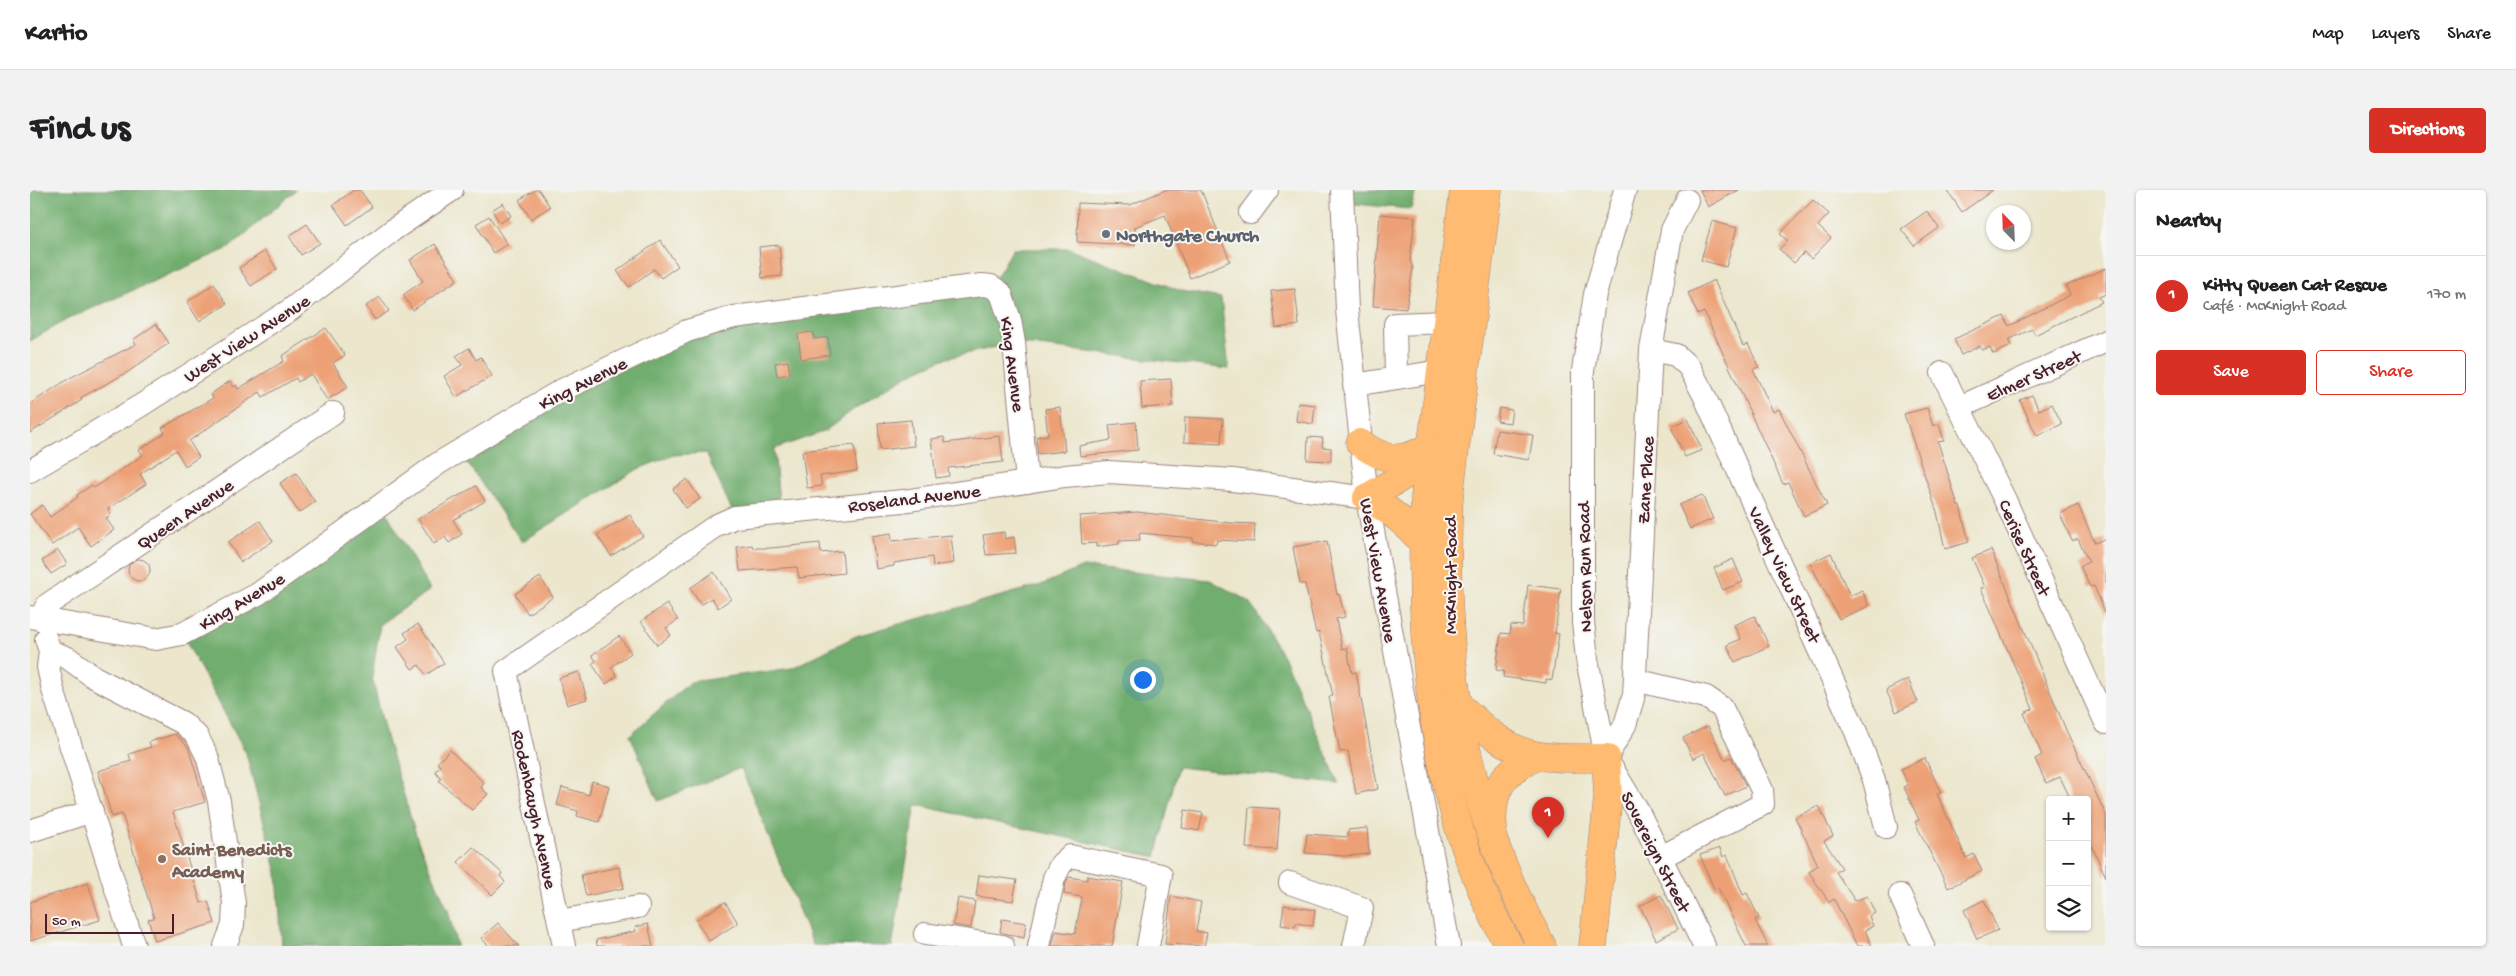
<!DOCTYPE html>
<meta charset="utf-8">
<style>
:root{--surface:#fff;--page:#f2f2f2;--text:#202124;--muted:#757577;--line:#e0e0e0;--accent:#d93025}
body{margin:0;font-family:"Gochi Hand",sans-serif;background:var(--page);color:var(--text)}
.controls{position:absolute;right:15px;bottom:15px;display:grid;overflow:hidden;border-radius:5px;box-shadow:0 1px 4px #0004}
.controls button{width:45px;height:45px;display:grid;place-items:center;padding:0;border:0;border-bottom:1px solid var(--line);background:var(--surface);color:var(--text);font:25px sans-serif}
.compass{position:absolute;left:1956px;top:15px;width:45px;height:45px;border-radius:50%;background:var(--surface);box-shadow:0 1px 4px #0004;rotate:337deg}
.scale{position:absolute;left:15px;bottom:12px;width:129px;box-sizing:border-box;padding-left:5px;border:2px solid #4a1f2b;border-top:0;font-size:14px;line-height:18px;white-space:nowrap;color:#4a1f2b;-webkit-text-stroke:4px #f6f6f2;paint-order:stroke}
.you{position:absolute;left:1112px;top:489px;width:18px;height:18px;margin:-12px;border:4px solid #fff;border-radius:50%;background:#1a73e8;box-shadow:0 0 0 8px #1a73e833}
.badge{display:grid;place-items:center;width:32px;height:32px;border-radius:50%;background:var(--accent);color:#fff;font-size:16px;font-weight:700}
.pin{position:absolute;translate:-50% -41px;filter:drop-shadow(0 1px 2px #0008)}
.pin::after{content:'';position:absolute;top:26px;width:18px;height:15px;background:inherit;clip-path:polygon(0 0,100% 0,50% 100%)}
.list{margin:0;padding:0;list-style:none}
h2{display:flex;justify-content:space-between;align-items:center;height:65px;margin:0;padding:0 20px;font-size:21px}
h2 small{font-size:16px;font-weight:400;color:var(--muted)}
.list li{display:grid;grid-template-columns:32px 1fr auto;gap:15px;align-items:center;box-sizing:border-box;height:80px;padding:0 20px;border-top:1px solid var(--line)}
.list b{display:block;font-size:19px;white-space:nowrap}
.list p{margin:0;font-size:16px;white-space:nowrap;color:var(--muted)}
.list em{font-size:16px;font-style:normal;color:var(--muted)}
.actions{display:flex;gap:10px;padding:15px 20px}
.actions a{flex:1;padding:11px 0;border:1px solid var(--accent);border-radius:5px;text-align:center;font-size:18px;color:var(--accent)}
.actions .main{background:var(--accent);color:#fff}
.icon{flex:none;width:28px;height:28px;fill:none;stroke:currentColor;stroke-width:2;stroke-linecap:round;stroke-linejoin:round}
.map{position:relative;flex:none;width:2076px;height:756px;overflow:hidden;border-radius:5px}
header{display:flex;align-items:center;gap:30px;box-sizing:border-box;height:70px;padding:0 25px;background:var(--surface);border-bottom:1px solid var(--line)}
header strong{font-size:24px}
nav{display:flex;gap:28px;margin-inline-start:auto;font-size:18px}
.intro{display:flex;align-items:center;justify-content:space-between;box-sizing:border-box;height:120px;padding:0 30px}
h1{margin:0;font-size:35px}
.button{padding:12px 22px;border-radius:5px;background:var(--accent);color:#fff;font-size:18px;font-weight:700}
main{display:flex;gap:30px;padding:0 30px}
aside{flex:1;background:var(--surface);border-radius:5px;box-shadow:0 1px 4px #0004}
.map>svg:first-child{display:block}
.forest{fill:#71ad6e;stroke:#5e664c}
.building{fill:#eda075}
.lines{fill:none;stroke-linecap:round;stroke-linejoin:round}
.minor-casing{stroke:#9a827c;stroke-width:24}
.major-casing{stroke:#9a827c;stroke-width:29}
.highway-casing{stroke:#9a827c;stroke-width:29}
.minor{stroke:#fff;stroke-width:22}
.major{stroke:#febb71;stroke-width:28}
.highway{stroke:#febb71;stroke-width:28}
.worship-dot{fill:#6b7280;stroke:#f6f6f2;stroke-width:2}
.education-dot{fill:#8d6e63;stroke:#f6f6f2;stroke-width:2}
.labels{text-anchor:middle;stroke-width:4;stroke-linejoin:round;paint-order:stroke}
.worship-label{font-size:19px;font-weight:bold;fill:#5b616d;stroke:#f6f6f2;text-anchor:start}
.street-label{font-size:19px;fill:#4a1f2b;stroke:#f6f6f2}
.education-label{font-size:19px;font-weight:bold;fill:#785e54;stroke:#f6f6f2;text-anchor:start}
</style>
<header>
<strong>Kartio</strong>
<nav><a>Map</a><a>Layers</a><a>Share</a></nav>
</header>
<div class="intro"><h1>Find us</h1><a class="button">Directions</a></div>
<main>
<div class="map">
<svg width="2076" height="756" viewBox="0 0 2076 756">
<rect width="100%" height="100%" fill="#f6f6f2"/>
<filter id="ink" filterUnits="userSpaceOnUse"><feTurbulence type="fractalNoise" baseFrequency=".02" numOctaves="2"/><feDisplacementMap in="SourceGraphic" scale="10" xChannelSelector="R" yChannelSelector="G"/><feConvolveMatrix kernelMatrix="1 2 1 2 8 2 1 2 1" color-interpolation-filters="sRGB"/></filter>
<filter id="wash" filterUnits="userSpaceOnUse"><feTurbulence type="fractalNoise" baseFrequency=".0096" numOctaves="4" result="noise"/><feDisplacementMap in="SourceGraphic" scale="20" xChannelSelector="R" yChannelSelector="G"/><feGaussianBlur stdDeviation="1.12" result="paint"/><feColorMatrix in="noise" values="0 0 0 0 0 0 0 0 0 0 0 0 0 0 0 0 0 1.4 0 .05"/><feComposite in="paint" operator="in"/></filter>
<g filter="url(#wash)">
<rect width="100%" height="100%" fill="#ebe6cc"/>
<g class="forest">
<polygon points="0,0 266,0 199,58 38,129 0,151"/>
<polygon points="1323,0 1386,0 1381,19 1324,14"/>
<polygon points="983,59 1040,59 1151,101 1191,108 1199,179 984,153 913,169 880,184 824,219 795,241 744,259 750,323 705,327 676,263 643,265 608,279 492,352 429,261 657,141 961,96"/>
<polygon points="353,316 400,400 350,434 342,487 356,547 388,651 418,720 427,756 252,756 247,683 216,563 152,444"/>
<polygon points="1053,377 1180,390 1220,412 1253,466 1309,594 1148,577 1126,667 886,615 862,756 783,755 711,578 628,611 600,545 660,492 762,478 826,446 1011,395"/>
</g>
<g id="blocks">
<g class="building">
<polygon points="324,0 330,0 342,17 317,35 303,15"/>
<polygon points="505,0 509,0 520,17 501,29 489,10"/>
<polygon points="1135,0 1171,0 1200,71 1160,88 1135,25 1105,37 1105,55 1047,52 1048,13 1100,15"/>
<polygon points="1670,0 1709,0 1678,17"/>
<polygon points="1917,0 1963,0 1932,22"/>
<polygon points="1783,10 1799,24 1788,36 1801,48 1781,69 1774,63 1764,73 1749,59 1758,51 1750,44"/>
<polygon points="473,13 481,26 470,33 462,20"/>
<polygon points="1897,21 1909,38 1884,56 1871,39"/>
<polygon points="1350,24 1385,27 1380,70 1383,78 1376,119 1343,116"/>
<polygon points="459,26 477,54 463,63 446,34"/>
<polygon points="1682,31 1707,38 1696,77 1671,70"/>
<polygon points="277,34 290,53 271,65 259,46"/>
<polygon points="630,50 648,76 631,88 624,79 599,97 587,81"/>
<polygon points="405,54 427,90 383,120 373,105 393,91 380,70"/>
<polygon points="749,55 752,86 732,88 729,57"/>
<polygon points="235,61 247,79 221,96 209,78"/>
<polygon points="2076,78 2076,104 2069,107 2072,112 2005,145 2002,139 1978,150 1981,156 1963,164 1960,157 1952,160 1950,156 1931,165 1924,149 1974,126 1979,136 2040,105 2036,96"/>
<polygon points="1684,90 1713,156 1718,154 1729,177 1723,179 1743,222 1749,219 1797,315 1774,326 1758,292 1753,294 1674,122 1668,125 1658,103"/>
<polygon points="184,94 197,114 169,131 157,112"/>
<polygon points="1265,99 1269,135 1246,138 1241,101"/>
<polygon points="350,107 359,121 345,130 336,116"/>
<polygon points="126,134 139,153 98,182 50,208 52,210 0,243 0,214 38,189 106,154 103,150"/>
<polygon points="296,138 315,165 303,173 318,197 297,210 281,184 268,192 266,188 233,207 230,202 159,251 169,267 155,276 146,260 110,284 116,294 78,319 81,325 76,328 84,340 61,356 48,337 22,355 0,324 12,315 20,327 48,307 47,305 62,295 64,298 113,265 109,260 135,243 132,238 183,208 181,204 200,191 204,197 206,195 208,199 254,171 252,166"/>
<polygon points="783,142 784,149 798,147 800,165 771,169 768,144"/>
<polygon points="439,158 446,170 451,167 462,186 426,207 414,186 432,175 426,166"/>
<polygon points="758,171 760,184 747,186 745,173"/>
<polygon points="1141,189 1143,216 1112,218 1110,191"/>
<polygon points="2002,205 2009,220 2022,214 2032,234 2007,246 1990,210"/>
<polygon points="1268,213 1285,215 1283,234 1266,231"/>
<polygon points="1030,217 1035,261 1008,264 1006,247 1018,245 1015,219"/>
<polygon points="1469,218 1482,220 1480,233 1467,231"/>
<polygon points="1897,218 1903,236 1909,234 1914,251 1908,252 1928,316 1930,316 1939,352 1915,359 1907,322 1874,224"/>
<polygon points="1155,227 1193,229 1191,254 1154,252"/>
<polygon points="1658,229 1672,260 1655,267 1641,237"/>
<polygon points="881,230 884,256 850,260 848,233"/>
<polygon points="1106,232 1108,260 1050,266 1049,256 1081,250 1079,235"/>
<polygon points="1467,240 1503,245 1499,270 1463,264"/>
<polygon points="970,246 973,272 918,278 919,286 906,288 901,249 914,247 915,253"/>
<polygon points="1278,247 1293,248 1292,257 1301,258 1301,271 1277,270"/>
<polygon points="824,255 827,281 790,286 792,296 777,298 772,261"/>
<polygon points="266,283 285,312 269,323 250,293"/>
<polygon points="657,289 670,309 656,318 643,299"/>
<polygon points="446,296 455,311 423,330 432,344 419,353 415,347 404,354 388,329"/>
<polygon points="1672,305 1683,329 1660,339 1649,315"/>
<polygon points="2048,315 2065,353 2076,348 2076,424 2064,396 2060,397 2050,376 2059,372 2048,349 2042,351 2030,324"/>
<polygon points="1107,322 1201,333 1225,334 1224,352 1187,350 1186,354 1163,351 1163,348 1109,343 1110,350 1089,351 1089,354 1066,357 1066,353 1052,354 1050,326"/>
<polygon points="600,325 613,346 581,366 567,345"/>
<polygon points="230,331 243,351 211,372 198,352"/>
<polygon points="974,342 975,349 984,347 986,363 956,365 953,345"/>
<polygon points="861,343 862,351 921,345 924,373 903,376 902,367 864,373 864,376 846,379 842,346"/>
<polygon points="1297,351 1307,405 1309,404 1315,427 1306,429 1312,459 1317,458 1322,483 1326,482 1348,599 1326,604 1318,561 1310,562 1299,507 1303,506 1289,442 1286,443 1275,394 1270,394 1263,357"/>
<polygon points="790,353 791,363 812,361 814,383 769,388 767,377 710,381 707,357 722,355 723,358 741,358"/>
<polygon points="28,360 37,374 21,384 12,371"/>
<polygon points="1961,360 2036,540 2076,625 2076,687 2057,645 2057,610 2041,610 2030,587 2016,593 2005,569 2012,565 1994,523 2003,519 1951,398 1955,397 1942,368"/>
<polygon points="1801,363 1820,406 1832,400 1839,416 1809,429 1780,373"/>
<circle cx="109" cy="380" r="11"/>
<polygon points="1703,369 1713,392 1693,400 1684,378"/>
<polygon points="684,382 701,409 688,418 682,408 671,415 660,398"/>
<polygon points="510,387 523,407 498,424 485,404"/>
<polygon points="1498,395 1531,399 1525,443 1529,444 1522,490 1516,489 1516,493 1473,487 1474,481 1466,480 1471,443 1480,444 1481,435 1493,436"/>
<polygon points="637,414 648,430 636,438 641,445 627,455 611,431"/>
<polygon points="1725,426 1739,456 1705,472 1697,455 1711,449 1704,435"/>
<polygon points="388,434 414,473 396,485 389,475 382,479 367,457 378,449 374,443"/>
<polygon points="589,446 601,463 581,477 587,486 576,494 562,474 566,471 562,465"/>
<polygon points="549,482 557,509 537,515 529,488"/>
<polygon points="1878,489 1888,512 1866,522 1856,500"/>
<polygon points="1678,536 1695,570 1701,567 1716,596 1695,606 1674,563 1663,569 1653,548"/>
<polygon points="145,544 158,557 175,612 143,622 171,713 178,711 185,733 125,751 118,729 124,728 92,624 82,627 68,581 101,571 99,564 121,557 119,552"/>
<polygon points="420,560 454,593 451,598 458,604 442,620 409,591 411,588 405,581 410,576 407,573"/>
<polygon points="1895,568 1911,603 1907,604 1936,668 1944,664 1952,681 1918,698 1885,632 1889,630 1874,597 1878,595 1871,579"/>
<polygon points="562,591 579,596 569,632 547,626 548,621 527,615 532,597 559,605"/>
<polygon points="1789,616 1803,646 1794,651 1812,678 1806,682 1825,711 1837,706 1845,723 1839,726 1843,736 1835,740 1842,756 1827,756 1804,709 1799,712 1779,682 1788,675 1765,627"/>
<polygon points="1219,617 1250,619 1247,660 1216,658"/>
<polygon points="1155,620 1173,623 1169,641 1152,638"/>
<polygon points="1337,638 1339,664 1314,666 1275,663 1277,644 1318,647 1318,640"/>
<polygon points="443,657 472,683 470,686 475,692 462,705 428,672"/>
<polygon points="1690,658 1693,667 1697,665 1713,705 1717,703 1729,728 1725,730 1738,756 1716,756 1688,698 1684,699 1670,665"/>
<polygon points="589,677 594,698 556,706 551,685"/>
<polygon points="949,685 987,690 983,711 946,706"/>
<polygon points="1057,686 1093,692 1082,756 1022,756 1026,741 1045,744 1052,707 1034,704 1036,692 1039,687 1057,690"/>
<polygon points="58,693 70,730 0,751 0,712"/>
<polygon points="1631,705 1648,739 1626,750 1610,716"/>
<polygon points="1141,706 1171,712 1166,741 1177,743 1174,756 1135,754"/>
<polygon points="928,708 945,711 941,738 923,735"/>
<polygon points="1954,710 1968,740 1947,749 1934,720"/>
<polygon points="695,712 708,733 679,751 666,730"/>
<polygon points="1254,715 1285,720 1283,736 1266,733 1265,737 1251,735"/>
<polygon points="972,729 996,733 994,748 970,742"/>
<polygon points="468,733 489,756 459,756 451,748"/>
<polygon points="618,734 623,756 567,756 566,750 606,741 605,737"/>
</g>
</g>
</g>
<g filter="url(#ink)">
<use href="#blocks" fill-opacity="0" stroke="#9a827c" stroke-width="1"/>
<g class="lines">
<g class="minor-casing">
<g id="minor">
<polyline points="1312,0 1317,120 1337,308 1419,756"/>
<polyline points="1595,0 1565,104 1553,181 1553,432 1557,469 1576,568 1608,621 1674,756"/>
<polyline points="1220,23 1237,0"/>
<polyline points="1621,160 1646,165 1659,177 1673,203 1826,542 1844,590 1856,637"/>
<polyline points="1912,183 1975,310 2076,533"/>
<polyline points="1366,188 1365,134 1417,132"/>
<polyline points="1324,195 1410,181"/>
<polyline points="1930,217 2076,151"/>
<polyline points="0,281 110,216 260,120 363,40 422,0"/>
<polyline points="0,427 126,449 152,444 228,404 409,273 481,230 532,200 657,141 704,127 952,95 961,96 971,103 980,130 984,153 997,292"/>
<polyline points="10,429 17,415 303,223"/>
<polyline points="16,449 20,461 18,477 23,500 104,756"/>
<polyline points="20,461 38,468 64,487 153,533 167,546 177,566 189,611 204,713 203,735 195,756"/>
<polyline points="1605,490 1676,507 1692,518 1732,600 1733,614 1631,667"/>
<polyline points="1576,568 1595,535 1604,505 1621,160 1642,40 1657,10"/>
<polyline points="0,641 62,621"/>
<polyline points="1260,693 1332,718 1324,756"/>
<polyline points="1870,705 1893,756"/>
<polyline points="529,731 608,717"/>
<polyline points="895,744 973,756"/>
<polyline points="534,756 476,481 687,335 705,327 873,311 1035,286 1079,282 1203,290 1337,308"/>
<polyline points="1009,756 1024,688 1031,674 1040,666 1131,685 1118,756"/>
</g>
</g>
<g class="major-casing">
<polyline id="major" points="1563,756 1578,607 1576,568"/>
</g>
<g class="highway-casing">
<g id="highway">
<path d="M1434 0 1395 306C1387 460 1403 619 1479 756"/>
<path d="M1458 0 1419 307C1411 472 1431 610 1512 756"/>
<path d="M1330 253C1357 272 1370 273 1400 257"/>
<polyline points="1337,308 1380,282 1400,257"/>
<path d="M1337 308C1359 319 1377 333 1393 353"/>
<path d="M1426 512C1448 534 1477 562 1510 566 1531 569 1554 568 1576 568"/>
<path d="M1463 638C1460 600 1473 580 1508 566"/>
</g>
</g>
<use href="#minor" class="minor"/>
<use href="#major" class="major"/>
<use href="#highway" class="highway"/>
</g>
</g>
<circle class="worship-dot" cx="1076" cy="44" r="5"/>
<circle class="education-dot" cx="132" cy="669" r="5"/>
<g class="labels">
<g class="worship-label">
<text x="1086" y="51">Northgate Church</text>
</g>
<g class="street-label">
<text transform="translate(216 147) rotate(-33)" y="7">West View Avenue</text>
<text transform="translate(984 174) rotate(82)" y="7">King Avenue</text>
<text transform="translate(2003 184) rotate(-24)" y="7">Elmer Street</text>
<text transform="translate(552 192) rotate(-27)" y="7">King Avenue</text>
<text transform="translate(1614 290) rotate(-87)" y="7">Zane Place</text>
<text transform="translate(884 307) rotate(-7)" y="7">Roseland Avenue</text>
<text transform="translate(154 323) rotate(-34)" y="7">Queen Avenue</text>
<text transform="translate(1996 357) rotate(66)" y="7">Cerise Street</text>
<text transform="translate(1553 377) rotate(-91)" y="7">Nelson Run Road</text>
<text transform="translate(1350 380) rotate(80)" y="7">West View Avenue</text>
<text transform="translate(1756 384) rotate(65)" y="7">Valley View Street</text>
<text transform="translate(1419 385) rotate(-90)" y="7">McKnight Road</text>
<text transform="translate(211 410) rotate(-31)" y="7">King Avenue</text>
<text transform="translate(506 619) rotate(78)" y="7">Rodenbaugh Avenue</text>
<text transform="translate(1627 661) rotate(63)" y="7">Sovereign Street</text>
</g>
<g class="education-label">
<text x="142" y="665">Saint Benedicts<tspan x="142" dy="22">Academy</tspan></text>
</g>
</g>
</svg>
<div class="controls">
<button>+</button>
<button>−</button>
<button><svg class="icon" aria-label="layers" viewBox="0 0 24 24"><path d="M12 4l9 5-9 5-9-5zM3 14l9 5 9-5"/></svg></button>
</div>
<svg class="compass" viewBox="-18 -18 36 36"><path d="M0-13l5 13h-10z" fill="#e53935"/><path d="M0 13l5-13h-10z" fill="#757577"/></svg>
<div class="scale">50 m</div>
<div class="you"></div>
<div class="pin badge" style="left:1518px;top:648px">1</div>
</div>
<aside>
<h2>Nearby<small></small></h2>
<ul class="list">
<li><span class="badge">1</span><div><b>Kitty Queen Cat Rescue</b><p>Café · McKnight Road</p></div><em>170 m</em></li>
</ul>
<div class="actions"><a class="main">Save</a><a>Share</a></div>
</aside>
</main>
